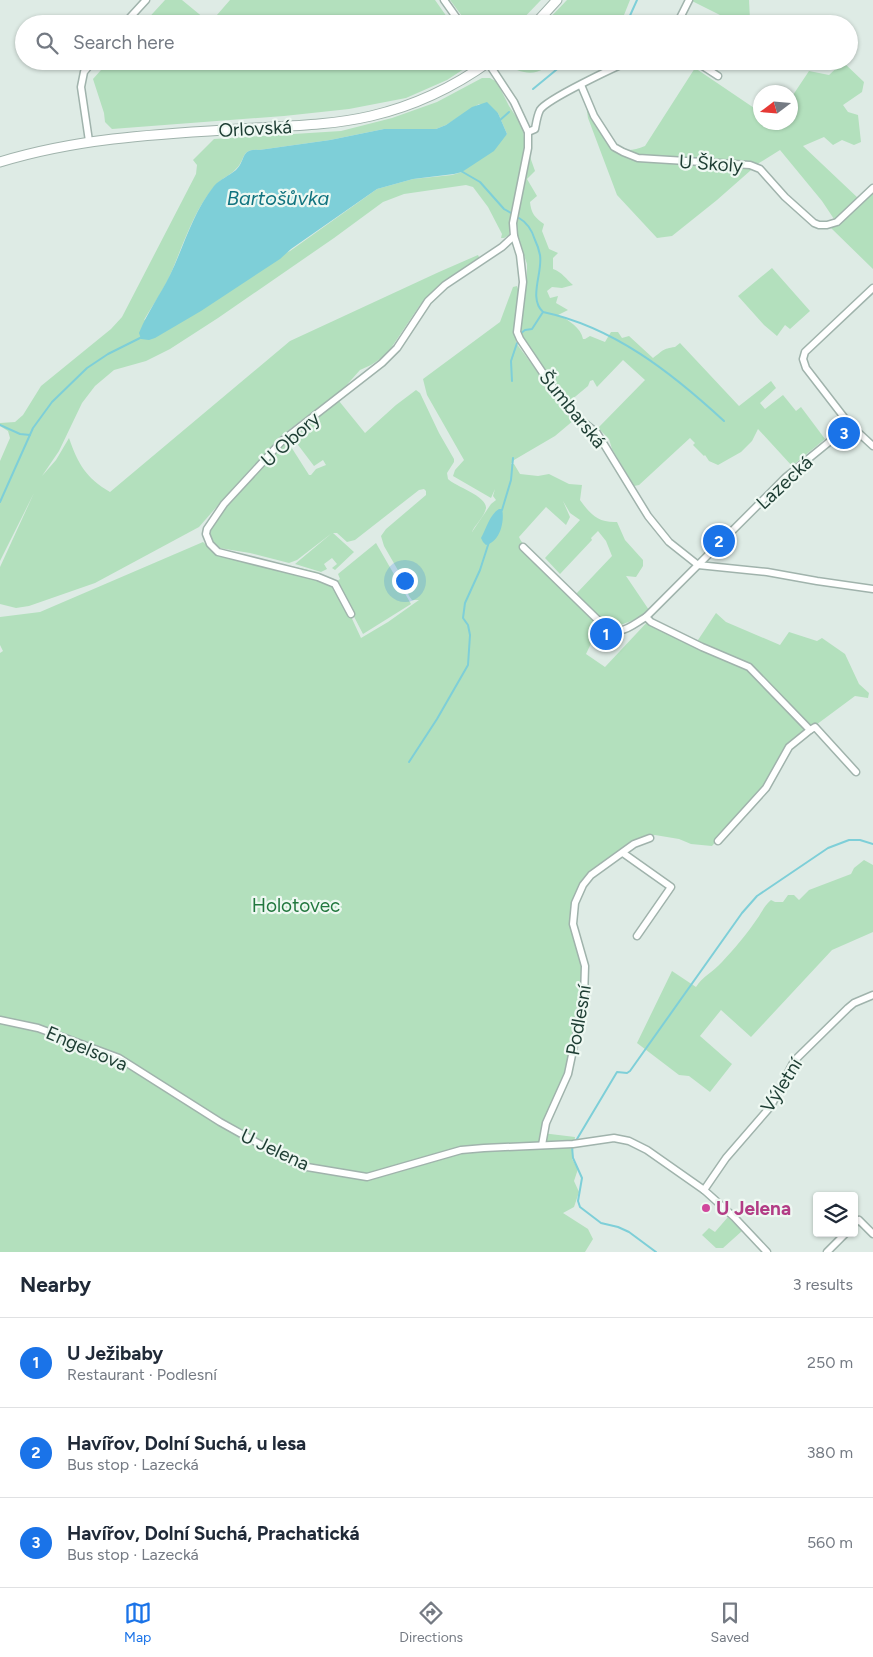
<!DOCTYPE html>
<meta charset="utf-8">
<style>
:root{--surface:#fff;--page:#f2f2f3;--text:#1f2937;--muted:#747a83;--line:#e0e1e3;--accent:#1a73e8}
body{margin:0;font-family:Figtree,sans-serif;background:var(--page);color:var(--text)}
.controls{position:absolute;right:15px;bottom:15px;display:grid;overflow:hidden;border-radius:5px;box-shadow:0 1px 4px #0004}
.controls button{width:45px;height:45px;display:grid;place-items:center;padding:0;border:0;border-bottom:1px solid var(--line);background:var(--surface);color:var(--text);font:25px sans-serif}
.compass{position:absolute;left:753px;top:85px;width:45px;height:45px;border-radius:50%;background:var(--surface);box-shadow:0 1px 4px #0004;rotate:254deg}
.you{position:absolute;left:404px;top:580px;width:18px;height:18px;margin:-12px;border:4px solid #fff;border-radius:50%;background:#1a73e8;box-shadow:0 0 0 8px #1a73e833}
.badge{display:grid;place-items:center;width:32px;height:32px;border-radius:50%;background:var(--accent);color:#fff;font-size:16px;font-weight:700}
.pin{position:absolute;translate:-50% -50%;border:2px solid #fff;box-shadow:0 1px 5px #0006}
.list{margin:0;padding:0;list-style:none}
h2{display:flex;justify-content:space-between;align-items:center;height:65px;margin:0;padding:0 20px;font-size:21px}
h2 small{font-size:16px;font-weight:400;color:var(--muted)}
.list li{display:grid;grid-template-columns:32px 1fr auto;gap:15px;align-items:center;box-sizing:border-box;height:90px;padding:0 20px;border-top:1px solid var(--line)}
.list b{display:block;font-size:19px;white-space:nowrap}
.list p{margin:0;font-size:16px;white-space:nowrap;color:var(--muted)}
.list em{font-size:16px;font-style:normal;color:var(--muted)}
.icon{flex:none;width:28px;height:28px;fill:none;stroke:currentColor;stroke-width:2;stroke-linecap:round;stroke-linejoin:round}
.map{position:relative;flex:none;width:873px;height:1252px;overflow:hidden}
.search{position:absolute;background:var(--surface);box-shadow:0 1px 4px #0004;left:15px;right:15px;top:15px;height:55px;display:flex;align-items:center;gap:12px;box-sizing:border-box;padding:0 18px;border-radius:28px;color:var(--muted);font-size:19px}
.sheet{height:335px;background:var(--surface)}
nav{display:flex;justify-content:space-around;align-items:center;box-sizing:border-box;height:70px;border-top:1px solid var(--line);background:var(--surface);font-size:14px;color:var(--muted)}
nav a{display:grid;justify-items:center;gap:2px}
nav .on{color:var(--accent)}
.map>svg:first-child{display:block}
.green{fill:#b3e0bd;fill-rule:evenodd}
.water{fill:#7ecfd8}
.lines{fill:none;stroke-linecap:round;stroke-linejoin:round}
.stream{stroke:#7ecfd8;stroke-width:2}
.minor-casing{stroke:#a0b3ac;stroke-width:9}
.tertiary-casing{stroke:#a0b3ac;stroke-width:11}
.minor{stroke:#fff;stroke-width:6}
.tertiary{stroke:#fff;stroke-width:9}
.hotel-dot{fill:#d1479c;stroke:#eef8f2;stroke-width:2}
.labels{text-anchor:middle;stroke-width:4.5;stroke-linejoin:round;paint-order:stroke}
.street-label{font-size:19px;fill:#1d3d33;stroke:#eef8f2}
.park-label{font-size:19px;fill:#23783f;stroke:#eef8f2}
.hotel-label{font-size:19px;font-weight:bold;fill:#b23c85;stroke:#eef8f2;text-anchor:start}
.water-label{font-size:20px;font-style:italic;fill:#11737f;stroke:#eef8f2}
</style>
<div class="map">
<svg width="873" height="1252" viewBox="0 0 873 1252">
<rect width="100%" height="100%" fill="#deebe5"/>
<g class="green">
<polygon points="165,0 182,0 210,23 230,0 435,0 452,24 143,24"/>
<polygon points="450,0 541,0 518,24 468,24"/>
<polygon points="567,0 630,0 624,15 615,24 544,24"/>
<polygon points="690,0 749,0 750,20 747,24 738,24"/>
<polygon points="109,61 476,61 447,80 406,98 349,109 284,116 112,129 105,122 104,113 93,79"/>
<path d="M512 61H558C542 69 536 77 517 70Z"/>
<path d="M843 62 864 82 862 92 843 105 848 112 858 115 861 142 854 145 842 140 833 145 824 137 803 146 859 199 836 222 822 201 780 150 759 163 717 200 672 236 657 238 617 195 588 118 586 105 612 147C625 151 633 151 645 146L695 68 760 112V122H790L791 98 809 71 829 75Z"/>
<path d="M482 78H490L497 82 509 106 523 127 525 150 517 186 509 235 504 238H501L502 234 488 207 473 187 466 185 404 194 383 202 334 238 218 318 170 349 146 361 114 370 95 386 82 403 59 451 42 476 56 460 69 438C78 464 86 478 110 492L290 341 439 272 478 255 480 259 430 294 420 305 391 348 383 357 371 365 360 370 344 388 282 435 227 495 199 527 95 583 29 606 16 608 0 604V567L34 493 0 561V461L10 438 8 431 0 426V423L15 422 23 415 41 386 111 329 122 317 196 174 197 165 193 160 214 139 341 131 392 118 437 102ZM479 104 498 113 507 134 462 172 452 175 413 179 377 189 290 251 144 320C153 305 164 289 171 273 183 245 194 210 214 187 220 179 229 176 235 170 246 161 240 148 259 150L330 140 384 129H436L446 125Z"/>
<path d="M529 154 535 171 527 179 537 196 530 202C531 213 535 218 544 224L542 231 549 249 558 253 553 258V269C562 272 566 279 573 285L562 288 552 287 547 291 550 298 558 296 556 303 568 310 558 315C569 320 581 328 583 339H585L590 336 605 342 611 332H618L622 338 629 336 653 358C664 350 662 349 675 347L680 343 739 406 771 381 776 388 760 403 765 409 783 395 796 411 801 407 825 439 792 466 758 429 752 441 741 452 718 465 709 461 705 455 704 456 693 445 695 443 690 438 639 485 634 486 612 449 609 439 598 428 645 380 623 360 597 387 593 380 590 381 588 386 570 401 526 346 522 337 520 318 527 282V264L519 241 516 223Z"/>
<polygon points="873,191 873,269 831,228 841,223 846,216"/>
<polygon points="772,268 810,311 790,329 785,325 777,336 764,325 738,296"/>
<path d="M517 286 519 292 515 316 516 343 574 420 555 436 514 460 511 464H514L520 474 538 476 549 474 569 484 582 485 580 500C590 514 598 523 617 522L625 540 643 560V566L636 577 626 576 649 610 634 620 615 627 605 622 576 594 612 556 606 541 598 531 591 538 592 540 560 574 545 558 580 520 570 513 563 501 570 517 566 525 546 507 519 537 521 541 600 625 586 654 605 667 651 618 696 643 716 613 726 622 780 645 789 632 817 641 822 638 845 654 859 684 869 693 868 698 855 696 793 742 782 753 764 787 712 846 691 844 679 839 655 835 634 842 592 873 573 904 585 981 567 1073 542 1133 575 1137 572 1159 578 1169 574 1181 579 1192 574 1207 563 1213 588 1229 593 1239 585 1252H0V1020L51 1033V1029L0 1016V653L3 651 0 645V617L40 612 203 542 217 555 242 560 277 563 318 572 331 583 340 593 361 638 388 622 419 600H412L409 596 399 572 384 546 381 536 386 529 426 495V491L424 489 419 490 355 540 347 542 337 533H333L354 552 335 570 332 568 337 564 332 558 324 564 327 569 321 572 295 564 332 533 297 560 289 563 250 553 219 548C214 545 209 539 210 532 212 516 273 453 288 442L309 475H311L316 469 326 465 323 460 314 466 292 437 339 401 365 433 396 405 416 390 420 393 439 433 454 459V462L447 473 448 479C456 487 487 496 486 508 485 516 474 526 472 532L491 504 496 500 493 496 495 489 491 498 453 476 455 470 464 460 427 395 423 379 500 322 513 287Z"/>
<polygon points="376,543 411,604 363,634 336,582 340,579 338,574"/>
<path d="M864 860 873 865V932L832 950 751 1037 721 1010 700 1036 732 1064 710 1092 689 1076 679 1075 637 1043 672 971 696 987C702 977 713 972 722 962 734 949 747 934 757 919 762 912 764 906 771 900L775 902H783L788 895H794L799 900 809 890 851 874 854 868Z"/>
<polygon points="728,1217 742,1231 723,1248 716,1248 702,1235 709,1228 715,1232"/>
</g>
<g class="water">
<path d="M487 102 498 113 507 134 494 151 462 172 454 174 413 179 377 189 291 249 280 259 201 311 155 338 149 340 141 339 139 333C147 313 160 295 170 275 184 246 193 212 214 186 220 179 229 176 236 170 246 161 240 148 259 150L330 140 384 129H436L446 125 472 107Z"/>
<path d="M499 509H502C505 521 500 542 486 545L483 542 481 538C486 529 490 514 499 509Z"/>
</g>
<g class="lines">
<g class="stream">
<polyline points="624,24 628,20 637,0"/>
<polyline points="533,89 567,61"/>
<polyline points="499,121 509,112"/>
<polyline points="461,171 480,182 504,209 511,213"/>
<path d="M519 218C528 223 532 230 535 240 537 244 539 250 540 255 543 273 528 298 543 312L532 329 525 330 520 334"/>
<path d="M543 312C614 327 672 373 724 421"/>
<polyline points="512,381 511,361 517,343"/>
<polyline points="0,425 20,434 30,435"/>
<polyline points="0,502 33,428 52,402 87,368 108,354 142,337"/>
<polyline points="502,510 511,480 513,458"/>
<polyline points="409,762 437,719 468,665 470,635 468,625 463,618 465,603 480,570 489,542"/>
<polyline points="577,1139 617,1072 627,1073 630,1071 742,913 757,896 828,848 849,840 860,840 873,844"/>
<polyline points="572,1147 573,1158 582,1178 578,1201 580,1207 601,1223 618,1227 629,1232 656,1252"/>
</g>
<g class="minor-casing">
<g id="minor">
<polyline points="444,0 461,24"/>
<polyline points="124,24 146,0"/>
<polyline points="677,24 689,0"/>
<polyline points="487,61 514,102 528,132 528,148 513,223 514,236 520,255 523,282 517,332 520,339 553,388 572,413 597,433 648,516 669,542 698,565 767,572 817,581 873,589"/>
<polyline points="695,61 718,76"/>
<polyline points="581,85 594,116 614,147 623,152 638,158 750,165 760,169 785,197 814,223 819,225 827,225 837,222 873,188"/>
<path d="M528 132 535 129C536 124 537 116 540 110 547 99 615 67 630 61"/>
<polyline points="89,141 81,87 84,72 93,61"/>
<polyline points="873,288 805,352 803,359 806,368 850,425 873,446"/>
<path d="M523 547 602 624C620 638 629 627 646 617L786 477 850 425"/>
<polyline points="351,614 335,584 318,577 218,552 210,544 206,534 207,529 224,504 283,440 382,363 397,348 428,301 445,285 502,247 514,236"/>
<polyline points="646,617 651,622 702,647 749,667 810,730 789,747 766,788 718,841"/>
<polyline points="810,730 815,727 856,772"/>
<polyline points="623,853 671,887 637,936"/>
<polyline points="0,1020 38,1028 119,1058 220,1122 290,1161 307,1167 367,1177 461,1150 484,1148 573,1144 614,1138 629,1141 647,1150 704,1190 734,1217 767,1252"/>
<polyline points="542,1145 546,1123 568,1074 584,998 585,966 573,924 575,903 583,885 591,875 634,844 650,838"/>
<polyline points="704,1190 726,1158 771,1106 794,1061 848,1008 854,1003 873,995"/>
<polyline points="854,1224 859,1220 873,1234"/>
<polyline points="827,1252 846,1233"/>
</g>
</g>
<g class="tertiary-casing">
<g id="tertiary">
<polyline points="535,24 557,0"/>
<path d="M0 162C78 138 158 134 239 129 283 126 328 126 371 116 414 106 454 87 490 61"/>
</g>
</g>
<use href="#minor" class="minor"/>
<use href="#tertiary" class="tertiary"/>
</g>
<circle class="hotel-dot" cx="706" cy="1208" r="5"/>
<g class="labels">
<g class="street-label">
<text transform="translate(255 128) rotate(-3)" y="7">Orlovská</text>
<text transform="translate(711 163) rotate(4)" y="7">U Školy</text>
<text transform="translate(573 409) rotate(51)" y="7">Šumbarská</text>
<text transform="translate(290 439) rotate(-42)" y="7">U Obory</text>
<text transform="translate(784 482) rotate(-43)" y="7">Lazecká</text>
<text transform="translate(578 1020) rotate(-80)" y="7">Podlesní</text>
<text transform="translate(87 1048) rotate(23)" y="7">Engelsova</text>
<text transform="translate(781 1085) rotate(-58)" y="7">Výletní</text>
<text transform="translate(275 1149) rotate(25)" y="7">U Jelena</text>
</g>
<g class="park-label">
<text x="296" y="912">Holotovec</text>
</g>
<g class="hotel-label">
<text x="716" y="1215">U Jelena</text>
</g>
<g class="water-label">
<text x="278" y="205">Bartošůvka</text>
</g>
</g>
</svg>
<div class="controls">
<button><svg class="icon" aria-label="layers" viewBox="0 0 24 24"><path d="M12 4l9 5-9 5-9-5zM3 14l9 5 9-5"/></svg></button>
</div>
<svg class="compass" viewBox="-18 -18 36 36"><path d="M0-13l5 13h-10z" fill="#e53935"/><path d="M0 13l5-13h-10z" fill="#747a83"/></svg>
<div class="you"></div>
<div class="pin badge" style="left:606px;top:634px">1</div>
<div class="pin badge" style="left:719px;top:541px">2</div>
<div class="pin badge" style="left:844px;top:433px">3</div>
<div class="search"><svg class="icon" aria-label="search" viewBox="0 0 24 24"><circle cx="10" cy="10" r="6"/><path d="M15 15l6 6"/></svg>Search here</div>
</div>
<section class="sheet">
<h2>Nearby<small>3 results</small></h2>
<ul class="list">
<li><span class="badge">1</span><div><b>U Ježibaby</b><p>Restaurant · Podlesní</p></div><em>250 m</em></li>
<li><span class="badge">2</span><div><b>Havířov, Dolní Suchá, u lesa</b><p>Bus stop · Lazecká</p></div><em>380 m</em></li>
<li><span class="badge">3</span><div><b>Havířov, Dolní Suchá, Prachatická</b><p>Bus stop · Lazecká</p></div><em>560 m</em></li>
</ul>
</section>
<nav>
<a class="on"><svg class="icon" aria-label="map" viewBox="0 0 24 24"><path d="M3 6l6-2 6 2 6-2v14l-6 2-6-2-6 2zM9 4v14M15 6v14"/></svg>Map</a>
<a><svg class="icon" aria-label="directions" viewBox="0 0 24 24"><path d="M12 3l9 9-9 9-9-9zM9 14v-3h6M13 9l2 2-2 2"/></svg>Directions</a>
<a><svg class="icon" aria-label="saved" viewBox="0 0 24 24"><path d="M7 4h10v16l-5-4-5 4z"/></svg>Saved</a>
</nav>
